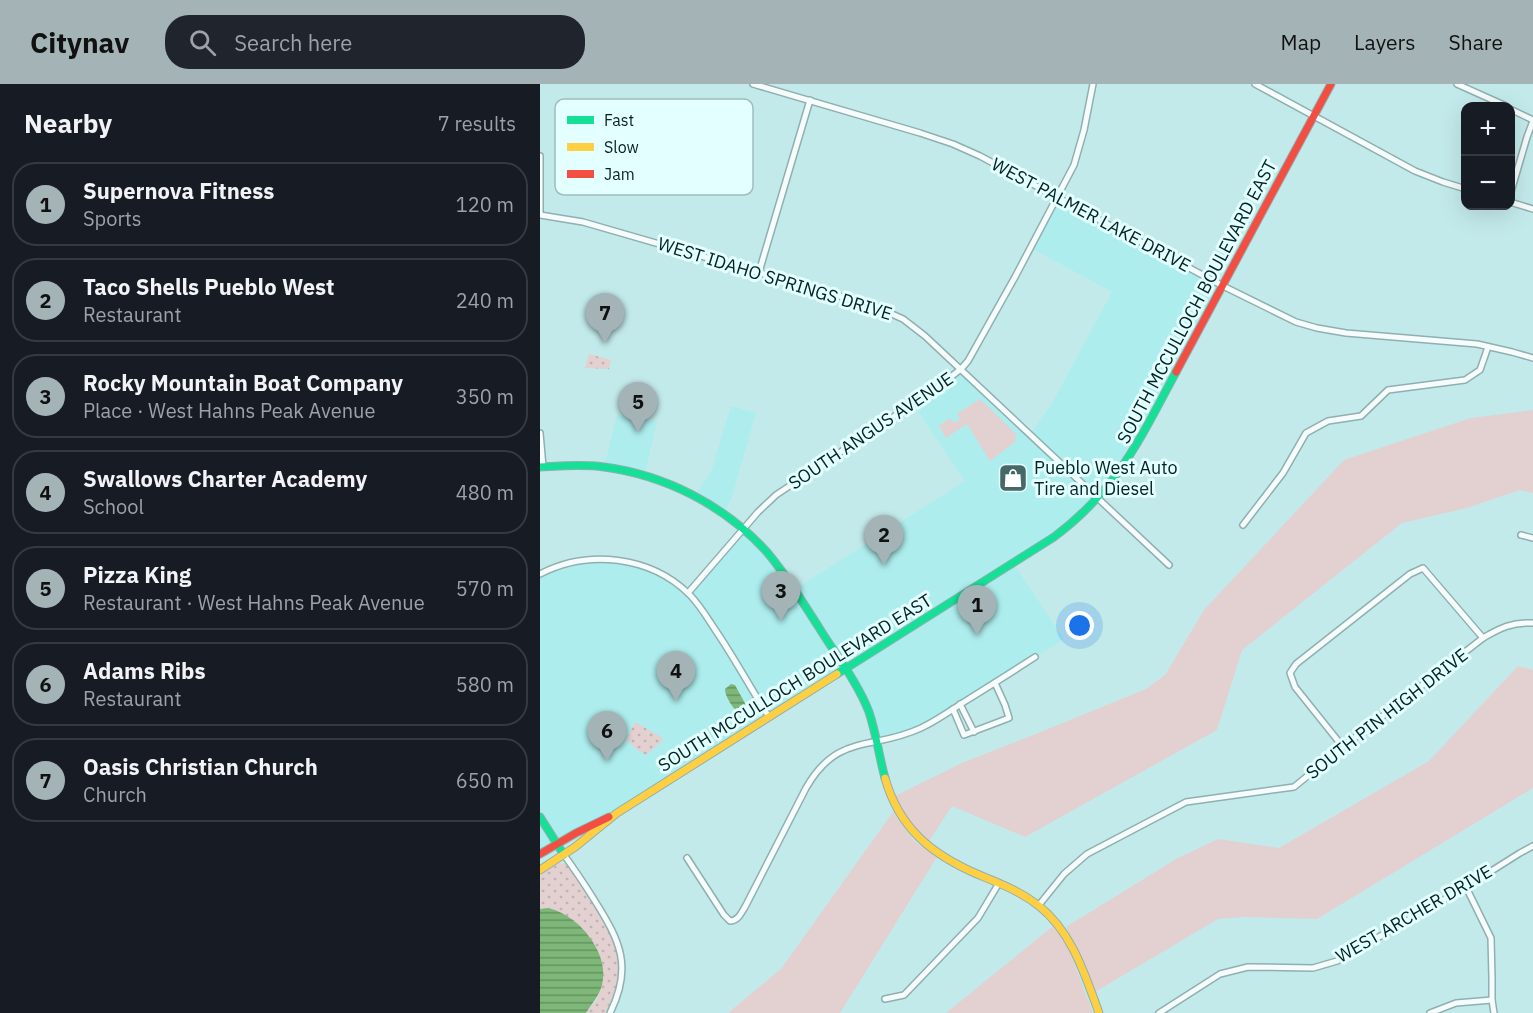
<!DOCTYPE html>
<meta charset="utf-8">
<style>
:root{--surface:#171b24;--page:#20242c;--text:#f1f3f6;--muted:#9ea1a6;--line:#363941;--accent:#a4b4b6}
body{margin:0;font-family:"IBM Plex Sans",sans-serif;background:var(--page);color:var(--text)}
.controls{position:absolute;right:18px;top:18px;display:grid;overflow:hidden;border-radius:12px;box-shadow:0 6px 24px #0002}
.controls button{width:54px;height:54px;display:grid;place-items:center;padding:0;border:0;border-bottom:2px solid var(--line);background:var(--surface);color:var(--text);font:30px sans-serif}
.you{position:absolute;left:540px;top:542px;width:21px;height:21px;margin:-15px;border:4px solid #fff;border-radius:50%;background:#1a73e8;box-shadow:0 0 0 9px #1a73e833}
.badge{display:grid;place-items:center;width:39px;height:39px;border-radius:50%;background:var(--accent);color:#111;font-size:20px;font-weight:700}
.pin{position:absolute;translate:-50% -50px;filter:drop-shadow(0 2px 3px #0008)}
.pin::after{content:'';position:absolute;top:32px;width:21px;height:18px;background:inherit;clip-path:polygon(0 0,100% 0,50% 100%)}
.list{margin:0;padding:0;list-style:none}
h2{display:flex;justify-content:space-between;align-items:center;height:78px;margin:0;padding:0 24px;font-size:26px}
h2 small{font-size:20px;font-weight:400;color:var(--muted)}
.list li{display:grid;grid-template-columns:39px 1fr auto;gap:18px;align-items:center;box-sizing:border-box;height:84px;margin:0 12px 12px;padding:0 12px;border:2px solid var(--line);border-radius:24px}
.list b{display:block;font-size:22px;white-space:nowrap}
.list p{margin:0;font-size:20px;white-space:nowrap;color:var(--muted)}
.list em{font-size:20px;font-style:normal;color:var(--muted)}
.icon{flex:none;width:33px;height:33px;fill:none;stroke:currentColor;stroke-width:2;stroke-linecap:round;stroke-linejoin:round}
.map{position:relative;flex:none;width:993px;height:929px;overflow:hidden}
header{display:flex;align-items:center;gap:36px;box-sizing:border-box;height:84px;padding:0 30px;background:var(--accent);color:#111}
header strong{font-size:28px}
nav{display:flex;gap:33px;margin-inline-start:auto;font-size:21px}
.search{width:420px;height:54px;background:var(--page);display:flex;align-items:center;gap:15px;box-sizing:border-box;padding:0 21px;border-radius:24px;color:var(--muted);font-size:22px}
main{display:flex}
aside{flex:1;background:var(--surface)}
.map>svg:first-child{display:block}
.built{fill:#aeedee}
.grass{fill:#e3d0d1}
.park{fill:url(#park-dots)}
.water{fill:url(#water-rules)}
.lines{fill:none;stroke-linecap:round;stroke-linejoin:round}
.street-casing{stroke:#90afb0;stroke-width:8}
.fast-casing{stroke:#90afb0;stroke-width:9}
.slow-casing{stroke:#90afb0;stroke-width:9}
.jam-casing{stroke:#90afb0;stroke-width:9}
.street{stroke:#f6fcfc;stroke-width:5}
.fast{stroke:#16e098;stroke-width:7}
.slow{stroke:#ffcf43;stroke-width:7}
.jam{stroke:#f24e42;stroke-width:7}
.labels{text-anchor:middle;stroke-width:6;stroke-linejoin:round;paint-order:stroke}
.street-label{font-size:18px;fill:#042222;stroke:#e3ffff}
.poi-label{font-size:18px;fill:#042222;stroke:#e3ffff;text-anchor:start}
.key{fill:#e3ffff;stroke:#a0bdbd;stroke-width:1.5}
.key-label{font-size:16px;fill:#042222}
</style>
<header>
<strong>Citynav</strong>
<div class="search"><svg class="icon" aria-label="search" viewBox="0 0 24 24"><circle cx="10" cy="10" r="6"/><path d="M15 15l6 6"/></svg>Search here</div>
<nav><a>Map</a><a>Layers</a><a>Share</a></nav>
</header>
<main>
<aside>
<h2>Nearby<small>7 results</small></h2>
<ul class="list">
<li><span class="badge">1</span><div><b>Supernova Fitness</b><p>Sports</p></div><em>120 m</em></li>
<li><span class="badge">2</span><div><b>Taco Shells Pueblo West</b><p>Restaurant</p></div><em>240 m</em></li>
<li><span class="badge">3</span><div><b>Rocky Mountain Boat Company</b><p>Place · West Hahns Peak Avenue</p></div><em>350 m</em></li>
<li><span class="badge">4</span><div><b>Swallows Charter Academy</b><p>School</p></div><em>480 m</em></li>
<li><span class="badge">5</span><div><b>Pizza King</b><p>Restaurant · West Hahns Peak Avenue</p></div><em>570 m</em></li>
<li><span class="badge">6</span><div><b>Adams Ribs</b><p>Restaurant</p></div><em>580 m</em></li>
<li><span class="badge">7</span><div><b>Oasis Christian Church</b><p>Church</p></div><em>650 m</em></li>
</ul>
</aside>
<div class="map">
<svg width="993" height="929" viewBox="0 0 993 929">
<defs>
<pattern id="park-dots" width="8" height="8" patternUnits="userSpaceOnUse" patternTransform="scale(1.5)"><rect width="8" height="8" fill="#e3d0d1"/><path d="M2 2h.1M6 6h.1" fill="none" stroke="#c1b2b3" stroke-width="1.8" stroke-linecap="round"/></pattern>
<pattern id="water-rules" width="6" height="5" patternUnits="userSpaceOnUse" patternTransform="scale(1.5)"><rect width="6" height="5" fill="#7eb778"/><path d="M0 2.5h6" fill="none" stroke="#659462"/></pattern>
</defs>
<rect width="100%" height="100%" fill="#c3eaeb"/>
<g class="built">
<polygon points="518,114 683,202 600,356 551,422 473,479 524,555 393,637 381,644 336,657 331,637 306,586 79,727 0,770 0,490 13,484 60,474 110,485 148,509 204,445 255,505 425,397 373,320 421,285 490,350 510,323 572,208 491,164"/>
<polygon points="191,322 216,329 192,413 186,425 157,408 171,388"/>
<polygon points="77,331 97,332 117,338 105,388 65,379"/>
</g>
<g class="grass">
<polygon points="440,315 476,350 475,358 450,377 427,340 406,354 399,342 410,334 414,339 420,335 417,330"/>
<polygon points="993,326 993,409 980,406 927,424 862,439 702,566 677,646 485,753 412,722 389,757 366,734 355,712 424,678 486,654 606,605 625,591 664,526 804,376 931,334"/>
<polygon points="978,582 993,586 993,704 777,835 703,833 678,835 555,908 526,843 636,775 678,755 739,764 889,677"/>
<polygon points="353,728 375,758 397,773 300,929 188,929 241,885"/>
<polygon points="513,842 530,868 553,929 406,929"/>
</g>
<g class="park">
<polygon points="49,270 71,276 69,285 45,284"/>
<polygon points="95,638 123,654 121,658 106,671 96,665 86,655"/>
<path d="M20 779 27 780C48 812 83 853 79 894 77 907 71 917 66 929H46L57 915 62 881 60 872 54 859 7 824 0 825V791Z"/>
</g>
<g class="water">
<path d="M191 600 195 601 207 623 208 627 202 631C194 627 185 613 185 605Z"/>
<path d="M7 824C37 829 71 869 62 901 59 912 52 919 46 929H0V825Z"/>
</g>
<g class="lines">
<g class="street-casing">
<g id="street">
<polyline points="213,0 380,49 413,60 440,72 683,202 756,238 777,244 806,249 937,260 972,268 993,274"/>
<polyline points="715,0 875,87 903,98 926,105"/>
<polyline points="917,0 966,22"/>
<polyline points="970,25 993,36"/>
<polyline points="0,72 0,130"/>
<polyline points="970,111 987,53 993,37"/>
<polyline points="970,118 993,125"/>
<polyline points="0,131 43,138 334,222 363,235 385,252 629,481"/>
<polyline points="219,188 270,16"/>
<polyline points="0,349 3,383"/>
<polyline points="703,441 743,389 766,349 788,337 821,332 848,306 925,296 940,286 948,263"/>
<polyline points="981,451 993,454"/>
<path d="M0 490C48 465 110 472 149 510 160 521 168 535 176 547 195 575 211 605 229 633"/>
<polyline points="148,509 218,428 236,411 395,305 421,285 428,277 475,193 534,81 544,46 553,0"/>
<polyline points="420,620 434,648"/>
<polyline points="413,625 424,651 469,634 465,621 455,599"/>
<polyline points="803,663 755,603 750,589 756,580 870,490 883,484 943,554"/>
<path d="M24 771C35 786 45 801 55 817 80 857 93 883 70 929"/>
<path d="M147 774 184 831 190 837C198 837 201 829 205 823L266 704C298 648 332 667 381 644 396 637 410 627 424 618 448 603 472 588 495 573"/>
<polyline points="926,803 951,854 952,894 952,916 954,929"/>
<path d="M499 821 524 790 547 770 646 718 754 703 803 663 943 554C960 544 972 538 993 539"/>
<polyline points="345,915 364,911 438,834 459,799"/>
<polyline points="619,929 680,890 708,883 773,884 797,877 926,803 980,769 993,762"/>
<polyline points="890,929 916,919 952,916"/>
</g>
</g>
<g class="fast-casing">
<g id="fast">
<path d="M0 383C21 382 42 380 64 383 125 391 184 421 226 467 246 490 261 516 278 542 295 570 317 597 329 628 336 649 339 672 345 694"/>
<path d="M297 590 514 453C577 406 600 355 636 288"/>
<polyline points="0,733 24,771"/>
</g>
</g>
<g class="slow-casing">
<g id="slow">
<path d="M345 694C359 744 391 770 437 790 459 799 480 807 499 822 532 848 545 891 559 929"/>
<polyline points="0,786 35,763 77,729 297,590"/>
</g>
</g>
<g class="jam-casing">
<g id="jam">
<polyline points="636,288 791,0"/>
<polyline points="0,770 36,749 69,733"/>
</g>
</g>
<use href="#street" class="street"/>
<use href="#fast" class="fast"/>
<use href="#slow" class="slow"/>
<use href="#jam" class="jam"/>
</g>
<defs>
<g id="shop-square" transform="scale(1.5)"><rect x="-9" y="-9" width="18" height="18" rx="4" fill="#476868" stroke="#e3ffff"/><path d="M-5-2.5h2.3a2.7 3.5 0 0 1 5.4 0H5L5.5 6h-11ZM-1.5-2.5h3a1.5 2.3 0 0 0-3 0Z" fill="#fff"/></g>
</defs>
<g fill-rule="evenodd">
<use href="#shop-square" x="473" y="394"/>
</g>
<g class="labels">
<g class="street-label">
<text transform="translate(551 131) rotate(28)" y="6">WEST PALMER LAKE DRIVE</text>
<text transform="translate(235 195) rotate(17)" y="6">WEST IDAHO SPRINGS DRIVE</text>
<text transform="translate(657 218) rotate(-62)" y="6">SOUTH MCCULLOCH BOULEVARD EAST</text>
<text transform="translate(331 347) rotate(-34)" y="6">SOUTH ANGUS AVENUE</text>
<text transform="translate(255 599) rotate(-32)" y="6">SOUTH MCCULLOCH BOULEVARD EAST</text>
<text transform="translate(847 630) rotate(-38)" y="6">SOUTH PIN HIGH DRIVE</text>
<text transform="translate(874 830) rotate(-30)" y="6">WEST ARCHER DRIVE</text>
</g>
<g class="poi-label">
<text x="494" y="390">Pueblo West Auto<tspan x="494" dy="21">Tire and Diesel</tspan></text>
</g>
</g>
<rect x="15" y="15" width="198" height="96" rx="9" class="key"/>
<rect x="27" y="32" width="27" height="8" fill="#16e098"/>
<rect x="27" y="59" width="27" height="8" fill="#ffcf43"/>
<rect x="27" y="86" width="27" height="8" fill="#f24e42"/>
<g class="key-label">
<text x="64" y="42">Fast</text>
<text x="64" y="69">Slow</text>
<text x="64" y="96">Jam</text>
</g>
</svg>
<div class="controls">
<button>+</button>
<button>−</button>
</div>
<div class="you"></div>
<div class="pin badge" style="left:437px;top:551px">1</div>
<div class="pin badge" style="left:344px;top:481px">2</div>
<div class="pin badge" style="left:241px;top:537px">3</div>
<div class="pin badge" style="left:136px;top:617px">4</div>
<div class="pin badge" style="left:98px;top:348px">5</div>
<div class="pin badge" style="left:67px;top:677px">6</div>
<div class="pin badge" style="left:65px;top:259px">7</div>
</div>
</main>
